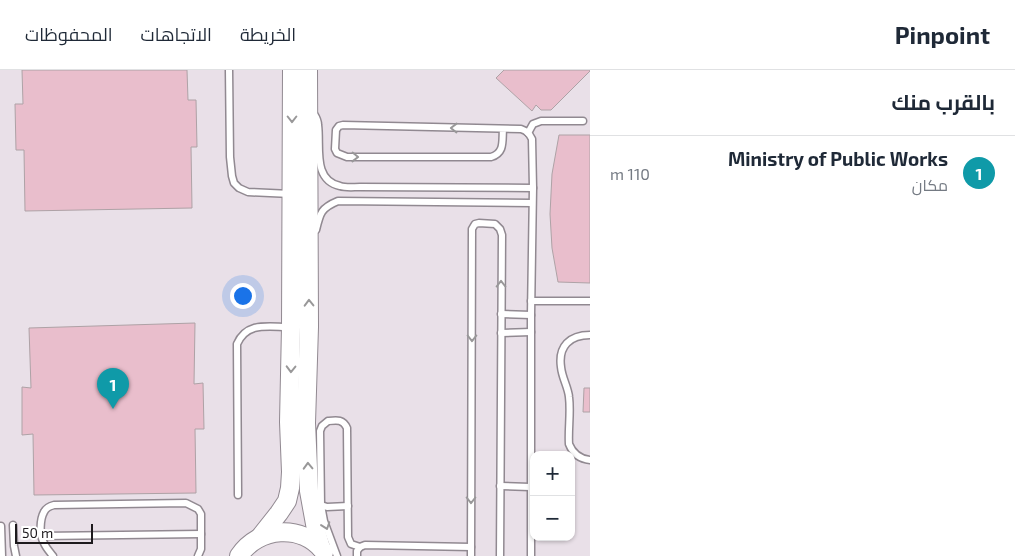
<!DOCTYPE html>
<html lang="ar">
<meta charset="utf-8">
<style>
:root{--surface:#fff;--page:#f6f6f7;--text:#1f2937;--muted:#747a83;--line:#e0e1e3;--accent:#1a73e8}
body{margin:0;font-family:"Exo 2",Cairo,sans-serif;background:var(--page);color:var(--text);direction:rtl}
.controls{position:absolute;right:15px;bottom:15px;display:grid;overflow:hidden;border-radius:10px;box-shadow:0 1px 4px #0004}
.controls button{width:45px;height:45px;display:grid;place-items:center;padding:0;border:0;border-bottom:1px solid var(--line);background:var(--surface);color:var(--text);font:25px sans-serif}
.scale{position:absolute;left:15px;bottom:12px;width:78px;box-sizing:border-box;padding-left:5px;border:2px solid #1d1a1d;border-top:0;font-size:14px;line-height:18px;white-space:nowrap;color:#1d1a1d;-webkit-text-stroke:4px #fff;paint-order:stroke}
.you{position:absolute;left:242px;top:225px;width:18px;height:18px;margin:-12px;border:4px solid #fff;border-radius:50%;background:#1a73e8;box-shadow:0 0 0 8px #1a73e833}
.badge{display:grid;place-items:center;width:32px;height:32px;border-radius:50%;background:var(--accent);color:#fff;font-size:16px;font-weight:700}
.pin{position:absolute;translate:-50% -41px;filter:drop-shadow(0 1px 2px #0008)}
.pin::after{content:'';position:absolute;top:26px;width:18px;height:15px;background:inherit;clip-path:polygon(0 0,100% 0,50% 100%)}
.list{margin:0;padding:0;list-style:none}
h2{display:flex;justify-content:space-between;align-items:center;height:65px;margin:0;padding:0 20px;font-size:21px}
h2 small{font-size:16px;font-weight:400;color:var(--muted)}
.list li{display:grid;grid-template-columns:32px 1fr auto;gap:15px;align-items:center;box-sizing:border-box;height:75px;padding:0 20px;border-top:1px solid var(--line)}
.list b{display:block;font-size:19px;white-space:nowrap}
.list p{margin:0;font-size:16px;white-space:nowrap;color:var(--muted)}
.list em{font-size:16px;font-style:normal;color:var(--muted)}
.map{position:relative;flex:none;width:590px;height:486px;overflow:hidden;direction:ltr}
header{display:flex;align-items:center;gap:30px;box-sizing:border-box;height:70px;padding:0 25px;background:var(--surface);border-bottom:1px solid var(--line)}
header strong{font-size:24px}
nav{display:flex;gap:28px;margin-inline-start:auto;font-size:18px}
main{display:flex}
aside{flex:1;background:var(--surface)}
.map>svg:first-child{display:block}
.building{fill:#e9becc;stroke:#aea2a6}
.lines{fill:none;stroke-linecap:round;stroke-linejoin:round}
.lane-casing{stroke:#918991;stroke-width:9}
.secondary-casing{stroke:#918991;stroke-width:20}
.lane{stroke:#fff;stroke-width:6}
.secondary{stroke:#fff;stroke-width:18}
.oneway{stroke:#999899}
</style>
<header>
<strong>Pinpoint</strong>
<nav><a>الخريطة</a><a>الاتجاهات</a><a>المحفوظات</a></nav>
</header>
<main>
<aside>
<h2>بالقرب منك<small></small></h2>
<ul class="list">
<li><span class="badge" style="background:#0f9aa8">1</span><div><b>Ministry of Public Works</b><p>مكان</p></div><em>110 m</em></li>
</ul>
</aside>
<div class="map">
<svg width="590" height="486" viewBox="0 0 590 486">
<rect width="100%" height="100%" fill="#e9e0e8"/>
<g class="building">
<polygon points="22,0 187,0 188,30 196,30 197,77 191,77 192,138 25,141 24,80 16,80 15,34 23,34"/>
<polygon points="504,0 590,0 590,1 551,40 541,40 536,35 532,41 496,8"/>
<polygon points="559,65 590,65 590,213 558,212 552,178 550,144 552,104"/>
<polygon points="195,253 194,314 203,313 204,359 195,359 196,423 34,425 33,364 22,365 22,317 31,318 29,258"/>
<polygon points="584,318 590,318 590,342 583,342"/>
</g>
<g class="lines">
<g class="lane-casing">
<g id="lane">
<polyline points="229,0 230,87 232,106 234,113 239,118 248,122 291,124"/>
<path d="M314 44C316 47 318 51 318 55 321 76 312 110 340 116 346 118 353 117 360 117L533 118"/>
<path d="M503 59C502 71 505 83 491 87H347L337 83 335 79 336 60 339 56 343 55 521 59C527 61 529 63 532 69L533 118 531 245V486"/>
<polyline points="528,63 533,54 541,51 583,51"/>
<path d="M316 160C320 143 321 138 338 131L532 133"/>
<polyline points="531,231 590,231"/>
<polyline points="501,244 531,245"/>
<polyline points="501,263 531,262"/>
<path d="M590 265C570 265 558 276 561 297 562 308 568 317 569 327 571 343 568 359 569 374 573 384 580 389 590 390"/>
<polyline points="500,416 530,417"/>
<path d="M238 425 237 274C247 251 269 257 290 257"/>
<polyline points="321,435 327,437 348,436"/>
<polyline points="13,455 14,476 16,486"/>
<polyline points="1,456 2,486"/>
<polyline points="42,466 201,464"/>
<path d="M53 486C50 482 46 478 44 473 39 465 40 449 44 442 46 438 50 436 54 435L186 433 198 439 201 444V479L198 486"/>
<path d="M337 486 324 451 321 435 320 361 322 356 328 351C337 350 343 349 347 358L348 467 351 474 360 477"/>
<polyline points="357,486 357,481 360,477 365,475 471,477"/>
<polyline points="471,486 472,159 475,154 479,153 495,154 500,159 502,165 500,486"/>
</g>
</g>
<g class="secondary-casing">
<g id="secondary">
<polyline points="308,0 309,257 306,353 309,421 317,465 321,478"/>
<polyline points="260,467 279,443 287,431 290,418 291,402 289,352 291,257 292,0"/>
<path d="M239 486C258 457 302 453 324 482"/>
</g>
</g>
<use href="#lane" class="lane"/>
<use href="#secondary" class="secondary"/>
</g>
<defs><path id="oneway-chevron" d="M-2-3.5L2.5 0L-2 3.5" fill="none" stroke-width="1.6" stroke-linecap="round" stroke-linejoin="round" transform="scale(1.25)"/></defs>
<g class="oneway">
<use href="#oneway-chevron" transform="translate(292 49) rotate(90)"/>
<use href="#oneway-chevron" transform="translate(454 58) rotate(-179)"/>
<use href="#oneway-chevron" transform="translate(355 87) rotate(1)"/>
<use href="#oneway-chevron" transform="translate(501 214) rotate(-90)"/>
<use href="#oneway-chevron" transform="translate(309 233) rotate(-91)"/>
<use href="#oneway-chevron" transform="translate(472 268) rotate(90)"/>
<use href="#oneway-chevron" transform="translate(291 299) rotate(91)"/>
<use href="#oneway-chevron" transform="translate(308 396) rotate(-92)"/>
<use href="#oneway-chevron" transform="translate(471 430) rotate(90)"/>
<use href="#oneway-chevron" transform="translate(326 456) rotate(71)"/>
</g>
</svg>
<div class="controls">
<button>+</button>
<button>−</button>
</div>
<div class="scale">50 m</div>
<div class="you"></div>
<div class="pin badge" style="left:113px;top:339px;background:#0f9aa8">1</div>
</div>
</main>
